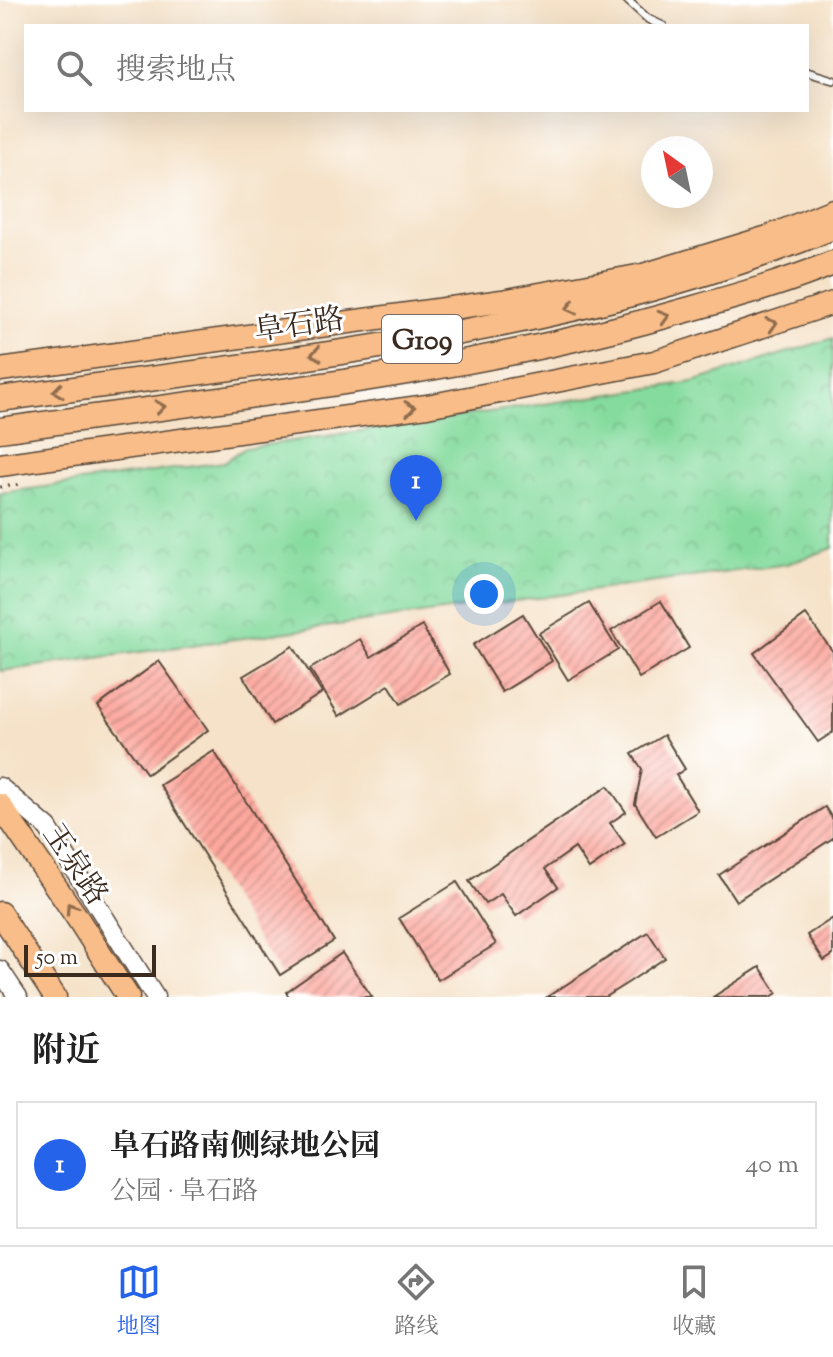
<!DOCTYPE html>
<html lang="zh">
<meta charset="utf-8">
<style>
:root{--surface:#fff;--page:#f2f2f2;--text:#222;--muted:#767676;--line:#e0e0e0;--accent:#2563eb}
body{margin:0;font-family:"Sorts Mill Goudy","Noto Serif SC",serif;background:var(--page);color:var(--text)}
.compass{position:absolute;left:641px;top:136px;width:72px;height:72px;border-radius:50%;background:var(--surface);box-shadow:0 8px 32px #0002;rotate:327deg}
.scale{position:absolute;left:24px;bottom:20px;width:132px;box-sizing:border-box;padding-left:8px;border:4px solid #3b2a1e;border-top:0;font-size:22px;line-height:28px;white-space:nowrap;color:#3b2a1e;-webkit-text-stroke:6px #fff;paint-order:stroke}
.you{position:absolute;left:484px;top:594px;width:28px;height:28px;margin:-20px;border:6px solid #fff;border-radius:50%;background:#1a73e8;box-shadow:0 0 0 12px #1a73e833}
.badge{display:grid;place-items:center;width:52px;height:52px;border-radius:50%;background:var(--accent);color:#fff;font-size:26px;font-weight:700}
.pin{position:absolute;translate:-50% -66px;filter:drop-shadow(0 2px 4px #0008)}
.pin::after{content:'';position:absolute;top:42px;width:28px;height:24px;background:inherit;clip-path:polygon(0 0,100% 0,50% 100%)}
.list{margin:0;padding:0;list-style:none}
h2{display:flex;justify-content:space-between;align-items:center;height:104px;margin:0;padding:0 32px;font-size:34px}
h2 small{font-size:26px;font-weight:400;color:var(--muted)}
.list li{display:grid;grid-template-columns:52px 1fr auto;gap:24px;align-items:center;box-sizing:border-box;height:128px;margin:0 16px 16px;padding:0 16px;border:2px solid var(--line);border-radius:0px}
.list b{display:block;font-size:30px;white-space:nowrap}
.list p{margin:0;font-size:26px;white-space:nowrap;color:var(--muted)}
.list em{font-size:26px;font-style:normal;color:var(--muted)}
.icon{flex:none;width:44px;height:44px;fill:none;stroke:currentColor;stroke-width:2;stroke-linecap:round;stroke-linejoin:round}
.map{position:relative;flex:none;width:833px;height:997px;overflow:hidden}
.search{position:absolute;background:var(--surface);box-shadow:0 8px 32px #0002;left:24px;right:24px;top:24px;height:88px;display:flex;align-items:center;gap:20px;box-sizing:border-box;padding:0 28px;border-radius:0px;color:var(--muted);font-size:30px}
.sheet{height:248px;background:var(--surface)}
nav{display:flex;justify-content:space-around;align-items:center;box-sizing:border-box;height:112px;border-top:2px solid var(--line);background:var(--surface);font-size:22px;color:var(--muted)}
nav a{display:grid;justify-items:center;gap:4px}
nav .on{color:var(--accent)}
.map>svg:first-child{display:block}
.park{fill:url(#park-crowns);stroke:#60825e;stroke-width:2}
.building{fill:url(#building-hatch)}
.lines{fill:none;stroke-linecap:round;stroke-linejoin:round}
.service-casing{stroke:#574638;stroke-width:10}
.tertiary-casing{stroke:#574638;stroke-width:21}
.primary-casing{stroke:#574638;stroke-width:25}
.trunk-casing{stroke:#574638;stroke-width:27}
.path{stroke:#574638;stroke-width:3;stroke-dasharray:2 6;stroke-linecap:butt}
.service{stroke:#fff;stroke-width:7}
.tertiary{stroke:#fff;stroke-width:18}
.primary{stroke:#f8bd88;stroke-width:22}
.trunk{stroke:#f8bd88;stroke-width:24}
.oneway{stroke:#906c4e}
.labels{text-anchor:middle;stroke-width:6;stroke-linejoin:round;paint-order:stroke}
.shield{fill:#fff;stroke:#766a62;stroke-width:2}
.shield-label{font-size:28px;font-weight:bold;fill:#3b2a1e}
.street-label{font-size:30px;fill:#3b2a1e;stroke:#fff}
</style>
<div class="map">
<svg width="833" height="997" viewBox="0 0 833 997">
<defs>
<pattern id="park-crowns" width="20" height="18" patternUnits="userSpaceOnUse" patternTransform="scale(2)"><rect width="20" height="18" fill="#85db9e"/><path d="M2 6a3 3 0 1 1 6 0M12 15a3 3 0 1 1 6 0" fill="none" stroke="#74bc88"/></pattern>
<pattern id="building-hatch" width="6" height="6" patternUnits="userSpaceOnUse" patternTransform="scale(2)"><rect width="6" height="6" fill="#fda89e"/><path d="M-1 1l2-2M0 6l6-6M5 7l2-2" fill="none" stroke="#ce8980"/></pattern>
</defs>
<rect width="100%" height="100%" fill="#fff"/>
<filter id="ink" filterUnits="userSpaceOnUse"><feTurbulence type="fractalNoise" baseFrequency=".0125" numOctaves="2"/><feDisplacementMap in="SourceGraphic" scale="16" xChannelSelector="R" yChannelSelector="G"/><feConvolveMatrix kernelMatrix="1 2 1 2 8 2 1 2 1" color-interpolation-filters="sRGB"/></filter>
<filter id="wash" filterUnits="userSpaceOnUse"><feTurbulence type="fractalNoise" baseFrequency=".006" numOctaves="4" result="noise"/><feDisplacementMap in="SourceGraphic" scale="32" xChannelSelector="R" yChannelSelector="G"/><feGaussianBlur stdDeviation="1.8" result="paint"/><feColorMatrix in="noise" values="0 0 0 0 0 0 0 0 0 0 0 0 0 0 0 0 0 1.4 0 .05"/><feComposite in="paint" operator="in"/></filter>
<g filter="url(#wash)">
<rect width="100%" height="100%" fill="#f5e2c8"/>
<polygon class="park" points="833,338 833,548 787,564 0,671 0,493 224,462 245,448 693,382"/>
<g id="blocks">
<g class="building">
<polygon points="661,601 689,648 639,678 611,631"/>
<polygon points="589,603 618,650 568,680 539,633"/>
<polygon points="523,614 552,661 502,692 473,645"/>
<polygon points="806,615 833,652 833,732 818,742 754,653"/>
<polygon points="422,626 450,674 401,704 389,685 339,716 310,669 360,639 371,657"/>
<polygon points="293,646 322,693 272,724 243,676"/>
<polygon points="159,661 208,730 147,774 98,706"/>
<polygon points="664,735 685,769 676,775 698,811 656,837 635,804 642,769 632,754"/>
<polygon points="214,751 334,941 280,975 160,785"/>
<polygon points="608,786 626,812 610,823 625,844 589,869 575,848 545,869 558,887 516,916 501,894 485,904 469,881"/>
<polygon points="825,807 833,820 833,838 736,901 719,875"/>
<polygon points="457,882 496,944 438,980 399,918"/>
<polygon points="833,918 833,955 824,961 807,935"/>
<polygon points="648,932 665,958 629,982 605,997 547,997"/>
<polygon points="342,953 372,997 289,997 286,992"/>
<polygon points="760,967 777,993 771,997 713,997"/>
</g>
</g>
</g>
<g filter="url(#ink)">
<use href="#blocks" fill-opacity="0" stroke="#574638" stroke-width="2"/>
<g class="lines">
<g class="service-casing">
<g id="service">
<polyline points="627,0 648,19 663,26"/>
<polyline points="807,72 833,80"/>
</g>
</g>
<g class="tertiary-casing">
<g id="tertiary">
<polyline points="0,787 48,828 155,997"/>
<polyline points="0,970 18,997"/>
</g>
</g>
<g class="primary-casing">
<g id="primary">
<polyline points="0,370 502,301 643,275 768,237 833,210"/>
<polyline points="0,465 427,406 654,362 833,303"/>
<polyline points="0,805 76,916 128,997"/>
<polyline points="0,913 55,997"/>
</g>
</g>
<g class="trunk-casing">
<g id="trunk">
<path d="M0 399C275 360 575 335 833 227"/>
<path d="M0 430C228 397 461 375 683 311 733 297 785 283 833 263"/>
</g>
</g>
<polyline class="path" points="0,487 20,484"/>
<use href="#service" class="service"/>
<use href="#tertiary" class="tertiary"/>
<use href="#primary" class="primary"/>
<use href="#trunk" class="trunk"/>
</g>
<defs><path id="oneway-chevron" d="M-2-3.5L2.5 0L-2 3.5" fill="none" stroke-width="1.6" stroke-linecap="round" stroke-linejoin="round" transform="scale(2)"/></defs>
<g class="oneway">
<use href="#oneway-chevron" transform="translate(571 308) rotate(167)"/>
<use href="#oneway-chevron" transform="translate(664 317) rotate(-16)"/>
<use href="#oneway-chevron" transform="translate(772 324) rotate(-18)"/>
<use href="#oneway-chevron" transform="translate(316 354) rotate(172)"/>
<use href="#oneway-chevron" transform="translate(58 391) rotate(172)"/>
<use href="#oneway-chevron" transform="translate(160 407) rotate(-8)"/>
<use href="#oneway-chevron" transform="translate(410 408) rotate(-8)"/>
<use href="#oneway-chevron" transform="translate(71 908) rotate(-124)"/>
</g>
</g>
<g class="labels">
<rect class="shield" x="382" y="315" width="80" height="48" rx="6"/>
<g class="shield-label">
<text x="422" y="349">G109</text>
</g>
<g class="street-label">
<text transform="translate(299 324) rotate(-8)" y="10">阜石路</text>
<text transform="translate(76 864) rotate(56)" y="10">玉泉路</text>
</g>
</g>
</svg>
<svg class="compass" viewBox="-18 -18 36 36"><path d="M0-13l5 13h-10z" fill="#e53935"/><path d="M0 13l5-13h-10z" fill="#767676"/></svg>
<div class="scale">50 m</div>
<div class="you"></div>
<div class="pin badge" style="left:416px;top:521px">1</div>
<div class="search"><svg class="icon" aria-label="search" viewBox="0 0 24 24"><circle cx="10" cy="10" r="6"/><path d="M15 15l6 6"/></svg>搜索地点</div>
</div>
<section class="sheet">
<h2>附近<small></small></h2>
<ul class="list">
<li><span class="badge">1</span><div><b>阜石路南侧绿地公园</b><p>公园 · 阜石路</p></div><em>40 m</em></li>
</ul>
</section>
<nav>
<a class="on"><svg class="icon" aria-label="map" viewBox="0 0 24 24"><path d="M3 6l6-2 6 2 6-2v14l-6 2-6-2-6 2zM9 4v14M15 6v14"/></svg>地图</a>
<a><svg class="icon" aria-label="directions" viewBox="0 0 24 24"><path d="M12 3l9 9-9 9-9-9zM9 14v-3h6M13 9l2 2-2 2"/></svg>路线</a>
<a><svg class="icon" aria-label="saved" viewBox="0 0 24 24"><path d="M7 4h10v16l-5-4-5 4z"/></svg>收藏</a>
</nav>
